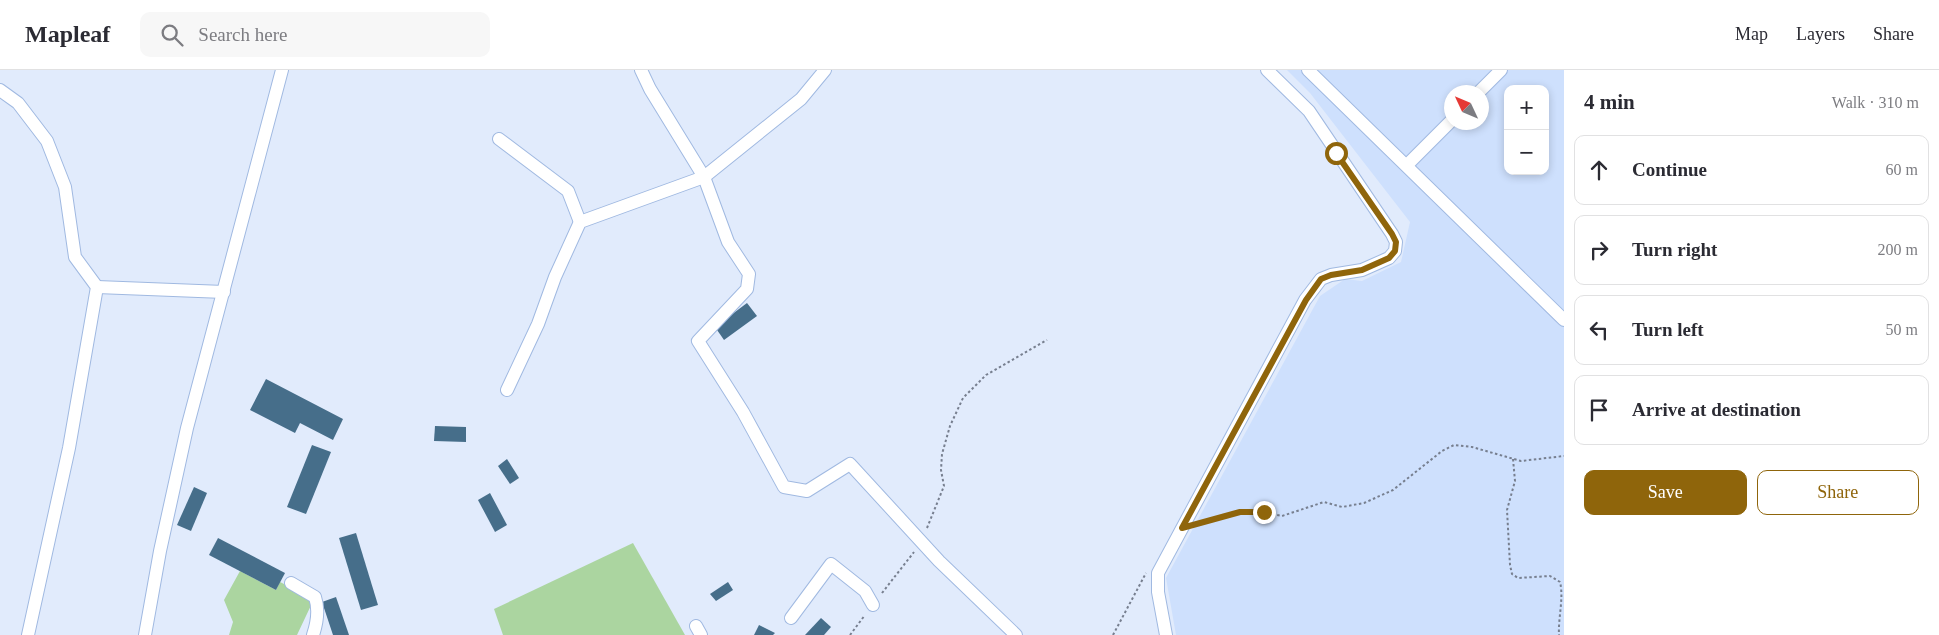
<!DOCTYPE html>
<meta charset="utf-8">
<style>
:root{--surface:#fff;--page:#f7f7f7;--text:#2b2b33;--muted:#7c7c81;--line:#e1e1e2;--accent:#8f650b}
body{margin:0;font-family:"Times New Roman",serif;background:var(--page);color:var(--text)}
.controls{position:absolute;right:15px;top:15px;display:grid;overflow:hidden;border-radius:10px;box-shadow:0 2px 8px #0003}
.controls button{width:45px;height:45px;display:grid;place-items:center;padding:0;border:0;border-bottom:1px solid var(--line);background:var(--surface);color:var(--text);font:25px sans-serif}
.compass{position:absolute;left:1444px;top:15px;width:45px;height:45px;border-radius:50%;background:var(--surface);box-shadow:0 2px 8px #0003;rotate:314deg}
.stop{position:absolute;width:15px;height:15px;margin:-11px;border:4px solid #8f650b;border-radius:50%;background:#fff}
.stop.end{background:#8f650b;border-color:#fff;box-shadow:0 1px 5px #0008}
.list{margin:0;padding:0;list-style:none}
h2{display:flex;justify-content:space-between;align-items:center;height:65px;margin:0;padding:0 20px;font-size:21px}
h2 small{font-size:16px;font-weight:400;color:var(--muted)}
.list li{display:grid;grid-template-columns:32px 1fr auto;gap:15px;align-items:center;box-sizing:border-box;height:70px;margin:0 10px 10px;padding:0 10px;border:1px solid var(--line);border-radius:10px}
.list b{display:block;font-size:19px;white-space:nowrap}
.list em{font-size:16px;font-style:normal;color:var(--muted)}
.actions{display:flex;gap:10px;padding:15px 20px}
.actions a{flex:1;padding:11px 0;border:1px solid var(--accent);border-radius:10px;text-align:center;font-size:18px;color:var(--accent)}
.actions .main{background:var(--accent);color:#fff}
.icon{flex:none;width:28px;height:28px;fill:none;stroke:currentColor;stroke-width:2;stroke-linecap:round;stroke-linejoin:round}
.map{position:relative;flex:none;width:1564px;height:565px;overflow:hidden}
header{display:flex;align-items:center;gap:30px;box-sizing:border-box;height:70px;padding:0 25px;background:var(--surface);border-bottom:1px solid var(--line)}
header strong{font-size:24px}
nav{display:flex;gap:28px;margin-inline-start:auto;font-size:18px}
.search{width:350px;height:45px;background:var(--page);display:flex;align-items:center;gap:12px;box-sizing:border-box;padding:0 18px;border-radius:10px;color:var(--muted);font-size:19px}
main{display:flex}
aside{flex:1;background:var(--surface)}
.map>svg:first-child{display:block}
.built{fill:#cee0fd;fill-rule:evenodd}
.green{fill:#abd5a0}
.building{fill:#466e8a}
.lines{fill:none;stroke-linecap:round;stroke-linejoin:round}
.minor-casing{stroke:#a0b9e1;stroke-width:14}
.path{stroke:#777f8f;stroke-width:2;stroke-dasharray:2.5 2.5;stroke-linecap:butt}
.minor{stroke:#fff;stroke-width:12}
.route{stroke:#8f650b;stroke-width:6}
</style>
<header>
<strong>Mapleaf</strong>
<div class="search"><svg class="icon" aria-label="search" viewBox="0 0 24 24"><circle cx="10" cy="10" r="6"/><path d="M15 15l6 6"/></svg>Search here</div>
<nav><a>Map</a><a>Layers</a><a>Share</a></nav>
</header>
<main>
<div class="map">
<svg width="1564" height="565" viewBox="0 0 1564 565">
<rect width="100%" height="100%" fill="#e1ebfc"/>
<path class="built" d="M1287 0H1564V565H1176L1166 508 1320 226 1345 209 1362 211 1401 192 1410 152 1310 23ZM1508 19H1545V101H1508ZM1452 22H1482V52H1452Z"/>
<g class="green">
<polygon points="633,473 685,565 503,565 494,539"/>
<polygon points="240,501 276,520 280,512 314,529 297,565 229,565 233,552 224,530"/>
</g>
<g class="building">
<polygon points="747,233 757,246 724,270 715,257"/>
<polygon points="266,309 343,349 333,370 300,353 295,363 250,340"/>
<polygon points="435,356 466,357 466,372 434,371"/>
<polygon points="312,375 331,382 306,444 287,437"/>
<polygon points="507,389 519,408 510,414 498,396"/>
<polygon points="194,417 207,423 191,461 177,455"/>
<polygon points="490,423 507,455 495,462 478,430"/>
<polygon points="356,463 378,535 361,540 339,468"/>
<polygon points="218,468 285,503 276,520 209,485"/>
<polygon points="728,512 733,520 716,531 710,524"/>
<polygon points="336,527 349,565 333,565 322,532"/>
<polygon points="821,548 831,557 824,565 805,565"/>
<polygon points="759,555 775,563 773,565 754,565"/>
</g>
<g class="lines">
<g class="minor-casing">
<g id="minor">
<polyline points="641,0 650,19 704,107 728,172 749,204 747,219 698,271 743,342 784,417 807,421 850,394 939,491 1016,565"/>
<polyline points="1308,0 1564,250"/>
<polyline points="0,20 18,33 47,71 65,117 75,187 97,217 69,378 28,565"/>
<polyline points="1479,22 1501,0"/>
<polyline points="499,69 568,121 580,152"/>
<polyline points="1407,95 1452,50"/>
<polyline points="97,217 224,222"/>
<polyline points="507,320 538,254 555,207 580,152 704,107 801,29 825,0"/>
<path d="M291 513 315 527C319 539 317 553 313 565"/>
<polyline points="791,548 831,494 865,521 873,535"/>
<polyline points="696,556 701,565"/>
<polyline points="145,565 160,481 187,358 282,0"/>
<polyline points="1166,565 1158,522 1158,503 1305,230 1321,209 1331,205 1362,200 1389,188 1395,181 1396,172 1392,164 1309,41 1267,0"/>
</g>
</g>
<g class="path">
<path d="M1513 389 1515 411 1507 440 1510 495 1512 504 1518 508 1550 506 1560 512C1564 528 1558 548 1559 565"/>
<polyline points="1199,453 1240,442 1264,442 1282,446 1324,432 1342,437 1364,433 1393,420 1442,381 1454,375 1472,377 1521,391 1564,386"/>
<polyline points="927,458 944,416 941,400 942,384 950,356 963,328 986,305 1047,270"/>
<polyline points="882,523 914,482"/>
<polyline points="850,565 865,545"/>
<polyline points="1113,565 1146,503"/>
</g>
<use href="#minor" class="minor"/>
</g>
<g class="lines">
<polyline class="route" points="1264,442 1240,442 1182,458 1306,230 1321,209 1331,205 1362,200 1389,188 1395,181 1396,172 1392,164 1336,83"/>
</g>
</svg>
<div class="controls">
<button>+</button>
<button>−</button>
</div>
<svg class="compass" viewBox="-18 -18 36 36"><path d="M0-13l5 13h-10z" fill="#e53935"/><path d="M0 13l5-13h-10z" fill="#7c7c81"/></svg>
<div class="stop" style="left:1336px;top:83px"></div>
<div class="stop end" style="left:1264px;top:442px"></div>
</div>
<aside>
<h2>4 min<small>Walk · 310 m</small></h2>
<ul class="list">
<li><svg class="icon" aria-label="ahead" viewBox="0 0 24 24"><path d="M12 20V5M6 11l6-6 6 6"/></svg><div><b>Continue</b></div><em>60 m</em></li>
<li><svg class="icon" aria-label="right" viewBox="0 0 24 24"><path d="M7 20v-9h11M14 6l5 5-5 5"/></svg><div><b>Turn right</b></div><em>200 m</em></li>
<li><svg class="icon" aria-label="left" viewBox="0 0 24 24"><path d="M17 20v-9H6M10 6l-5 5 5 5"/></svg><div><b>Turn left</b></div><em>50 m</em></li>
<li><svg class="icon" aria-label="arrive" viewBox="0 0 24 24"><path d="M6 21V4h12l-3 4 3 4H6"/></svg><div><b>Arrive at destination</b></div></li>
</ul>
<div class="actions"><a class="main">Save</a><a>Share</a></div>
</aside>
</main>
